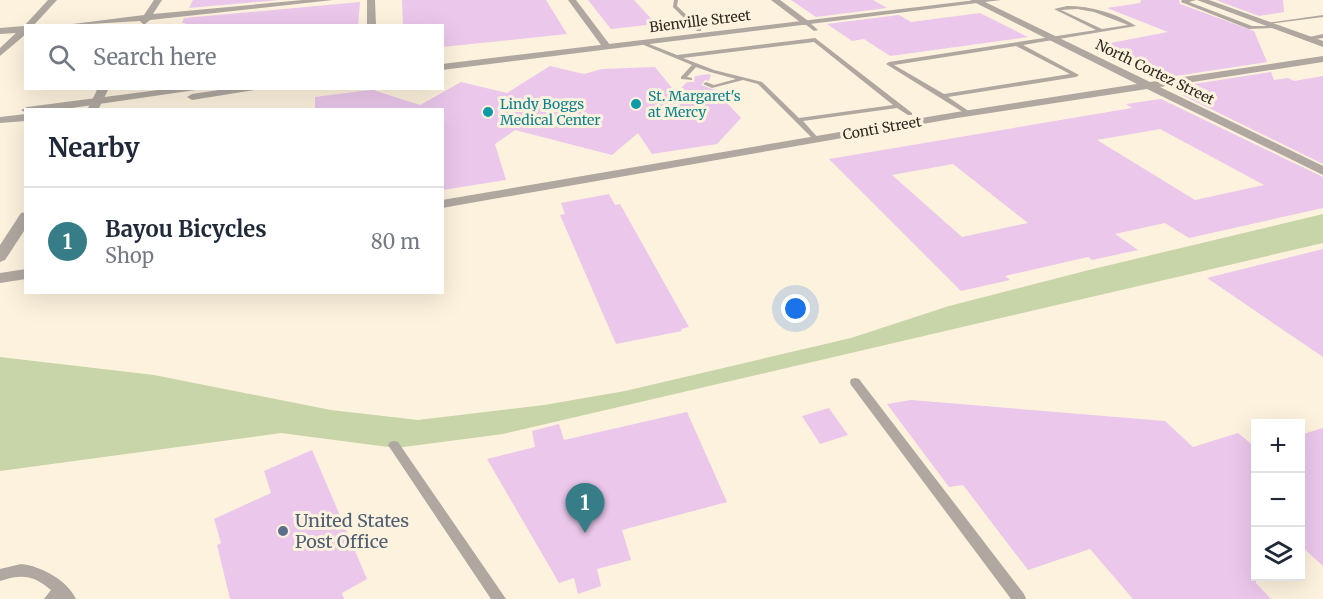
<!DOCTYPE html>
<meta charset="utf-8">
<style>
:root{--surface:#fff;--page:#f6f6f7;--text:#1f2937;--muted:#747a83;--line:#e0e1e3;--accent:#367d87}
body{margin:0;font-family:Merriweather,serif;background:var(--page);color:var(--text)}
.controls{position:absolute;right:18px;bottom:18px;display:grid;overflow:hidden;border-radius:0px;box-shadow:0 6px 24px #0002}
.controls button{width:54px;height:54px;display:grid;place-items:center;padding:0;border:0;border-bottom:2px solid var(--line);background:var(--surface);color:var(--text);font:30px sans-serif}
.you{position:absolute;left:796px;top:309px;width:21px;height:21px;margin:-15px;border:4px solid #fff;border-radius:50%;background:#1a73e8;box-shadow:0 0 0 9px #1a73e833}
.badge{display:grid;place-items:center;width:39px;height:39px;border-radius:50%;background:var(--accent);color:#fff;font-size:20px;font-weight:700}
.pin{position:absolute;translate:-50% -50px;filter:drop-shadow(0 2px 3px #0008)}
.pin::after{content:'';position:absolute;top:32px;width:21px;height:18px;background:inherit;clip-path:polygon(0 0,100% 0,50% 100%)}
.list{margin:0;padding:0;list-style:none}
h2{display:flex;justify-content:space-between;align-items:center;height:78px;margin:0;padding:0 24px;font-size:26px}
h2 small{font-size:20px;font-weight:400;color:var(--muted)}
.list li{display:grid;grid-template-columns:39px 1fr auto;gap:18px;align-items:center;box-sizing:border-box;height:108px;padding:0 24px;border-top:2px solid var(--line)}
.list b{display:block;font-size:22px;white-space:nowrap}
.list p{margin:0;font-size:20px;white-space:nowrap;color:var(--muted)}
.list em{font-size:20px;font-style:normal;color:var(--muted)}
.icon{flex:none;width:33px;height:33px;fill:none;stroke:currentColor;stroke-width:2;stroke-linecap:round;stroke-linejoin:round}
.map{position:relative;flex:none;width:1323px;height:599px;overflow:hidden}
.search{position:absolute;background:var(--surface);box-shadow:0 6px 24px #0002;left:24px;top:24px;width:420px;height:66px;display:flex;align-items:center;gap:15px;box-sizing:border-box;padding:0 21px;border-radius:0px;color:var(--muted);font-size:22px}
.panel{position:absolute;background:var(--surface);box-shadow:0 6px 24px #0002;left:24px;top:108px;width:420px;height:186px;border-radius:0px}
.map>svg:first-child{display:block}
.green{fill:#c8d5a8}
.building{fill:#ebc7ec;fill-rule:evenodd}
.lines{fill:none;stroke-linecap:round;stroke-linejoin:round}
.service{fill:#afa7a0;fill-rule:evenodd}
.minor{fill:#afa7a0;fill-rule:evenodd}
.tertiary{fill:#afa7a0;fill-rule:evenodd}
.culture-dot{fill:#0f9aa8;stroke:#fdf2dd;stroke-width:2}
.service-dot{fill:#5c6f8a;stroke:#fdf2dd;stroke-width:2}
.labels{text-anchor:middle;stroke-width:6;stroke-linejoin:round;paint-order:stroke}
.far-street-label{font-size:14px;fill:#2d2921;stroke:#fdf2dd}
.far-culture-label{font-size:14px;fill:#0d838f;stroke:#fdf2dd;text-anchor:start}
.near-service-label{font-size:18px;fill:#4e5e75;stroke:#fdf2dd;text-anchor:start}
</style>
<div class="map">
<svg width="1323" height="599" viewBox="0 0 1323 599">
<rect width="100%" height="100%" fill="#fdf2dd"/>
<polygon class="green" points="1323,214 1323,243 503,434 396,448 281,433 0,471 0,357 154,375 331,410 418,420 544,405 625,391 851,338 949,306 1089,270"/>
<g class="building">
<polygon points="193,0 279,0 189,8"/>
<polygon points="402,0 546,0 567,34 442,47 442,26 403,26"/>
<polygon points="588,0 634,0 656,24 611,29"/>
<polygon points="791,0 873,0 887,8 816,17"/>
<polygon points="1141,0 1179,0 1180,4 1254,31 1267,62 1176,76 1105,44 1168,32 1107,8 1140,3"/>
<polygon points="1216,0 1283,0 1284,12 1259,16"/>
<polygon points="360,2 358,26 184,26 185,23 182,23 184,18"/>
<polygon points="980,13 1028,37 890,56 864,39 852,41 827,24 899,15 911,22"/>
<polygon points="550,66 584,74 602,69 655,67 676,93 687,82 694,82 695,76 709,74 711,75 709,81 705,80 701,85 715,90 741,118 717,144 652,154 638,133 612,155 515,130 495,144 506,180 442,190 442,110 315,110 315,97 362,91 373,90 420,105 461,82 507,93"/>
<polygon points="1271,72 1274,80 1288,78 1294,81 1323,76 1323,164 1182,95 1209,91 1194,84"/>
<path d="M1161 99 1323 177V208L1189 238 1165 223 1115 234 1138 250 1092 260 1088 257 1005 276 1010 280 961 291 829 159 1132 108 1126 104ZM1160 129 1264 185 1195 200 1097 140ZM953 164 1028 223 962 237 892 175Z"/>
<polygon points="609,194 615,205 620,204 689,327 681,329 682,331 616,344 560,215 565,214 561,203"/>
<polygon points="1323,249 1323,357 1207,278"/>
<polygon points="911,400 1165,421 1193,447 1238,433 1256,448 1256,583 1271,599 1133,599 1090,549 1028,570 963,485 949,487 887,404"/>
<polygon points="829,408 848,435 820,444 802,416"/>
<polygon points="687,412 727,502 622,530 631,560 597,569 601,586 578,594 574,578 559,583 487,459 535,447 532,431 559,424 564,440"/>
<polygon points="1323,428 1323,566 1300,545 1300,435"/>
<polygon points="312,450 367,579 342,593 344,599 230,599 217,545 221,543 214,519 271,493 264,471"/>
</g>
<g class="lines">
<g class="service">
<polygon points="674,0 678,0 677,6 701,29 701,31 697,31 673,7"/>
<polygon points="1182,0 1196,0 1189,2 1252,26 1275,26 1277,27 1275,28 1249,29 1181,2"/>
<path d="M1067 6C1091 6 1116 13 1136 26L1023 45 1079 75 1076 77 948 97 970 112V114H966L886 64 889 62 1096 30 1054 9ZM1077 9 1094 12 1128 25 1102 29 1061 10ZM1016 46 1070 74 944 94 894 65Z"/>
<polygon points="1323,15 1323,17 1269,24 1267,23"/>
<polygon points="805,22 809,22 818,30 814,31 805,24"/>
<polygon points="1323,34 1323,38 1308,40 1305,38"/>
<path d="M815 38 912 113V115H908L897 108 803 121 820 140 819 141H815L758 84 743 80 712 88 703 84 706 82 714 85 736 79 710 72 696 67 687 77 692 78V80L681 79V77L692 65 639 43 644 42 677 55ZM814 42 893 105 799 118 762 82 714 70 683 58Z"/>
<polygon points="855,378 859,379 1024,594 1026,599 1011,599 851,385 850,382 851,379"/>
<polygon points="394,441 398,442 506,599 491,599 390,448 388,445 390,442"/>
<path d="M21 564C41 566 67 580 76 599H44L51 590C33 575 22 574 0 581V569Z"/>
</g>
<g class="minor">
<polygon points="48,0 57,0 33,26 26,26 26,34 0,56 0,48 16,33 0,34 0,28 24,26"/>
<polygon points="154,0 162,0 153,14 303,0 333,0 150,20 144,25 140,21 57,26 144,15"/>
<polygon points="367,0 375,0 376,26 367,26"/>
<polygon points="568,0 576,0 610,45 610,49 604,49"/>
<polygon points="771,0 780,0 811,23 804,25"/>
<polygon points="970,0 981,0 1150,82 1323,56 1323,62 1160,87 1323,166 1323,175 1147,89 957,118 442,208 442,200 957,112 1137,84"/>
<polygon points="1197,0 1209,0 1323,41 1323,47"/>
<polygon points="98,88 109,88 98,110 87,110"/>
<polygon points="26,212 26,228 5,260 0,262 0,245 21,213"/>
<polygon points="26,269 26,279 0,283 0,273"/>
</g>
<g class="tertiary">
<polygon points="976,0 1001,0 442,70 442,64"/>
<polygon points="174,88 209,88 58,110 26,110 26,113 21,110 27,107"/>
<polygon points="233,88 267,88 192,100 187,97 192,94"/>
<polygon points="26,114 26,121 0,123 0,117"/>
</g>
</g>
<g class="culture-dot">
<circle cx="636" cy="104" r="6"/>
<circle cx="488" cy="112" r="6"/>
</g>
<circle class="service-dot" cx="283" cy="531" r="6"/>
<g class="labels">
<g class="far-street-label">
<text transform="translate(700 21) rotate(-7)" y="5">Bienville Street</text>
<text transform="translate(1155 72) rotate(26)" y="5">North Cortez Street</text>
<text transform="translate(882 128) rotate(-10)" y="5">Conti Street</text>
</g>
<g class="far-culture-label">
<text x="648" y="101">St. Margaret's<tspan x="648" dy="16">at Mercy</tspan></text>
<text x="500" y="109">Lindy Boggs<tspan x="500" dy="16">Medical Center</tspan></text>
</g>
<g class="near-service-label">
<text x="295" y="527">United States<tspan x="295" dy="21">Post Office</tspan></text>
</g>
</g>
</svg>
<div class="controls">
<button>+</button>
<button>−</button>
<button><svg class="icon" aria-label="layers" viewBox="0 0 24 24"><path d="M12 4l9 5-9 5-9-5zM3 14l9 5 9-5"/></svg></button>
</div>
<div class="you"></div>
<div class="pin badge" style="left:585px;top:533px">1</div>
<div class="search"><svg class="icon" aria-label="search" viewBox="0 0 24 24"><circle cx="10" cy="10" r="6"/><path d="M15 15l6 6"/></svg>Search here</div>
<section class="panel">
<h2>Nearby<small></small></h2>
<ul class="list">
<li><span class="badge">1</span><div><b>Bayou Bicycles</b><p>Shop</p></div><em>80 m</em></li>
</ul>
</section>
</div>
